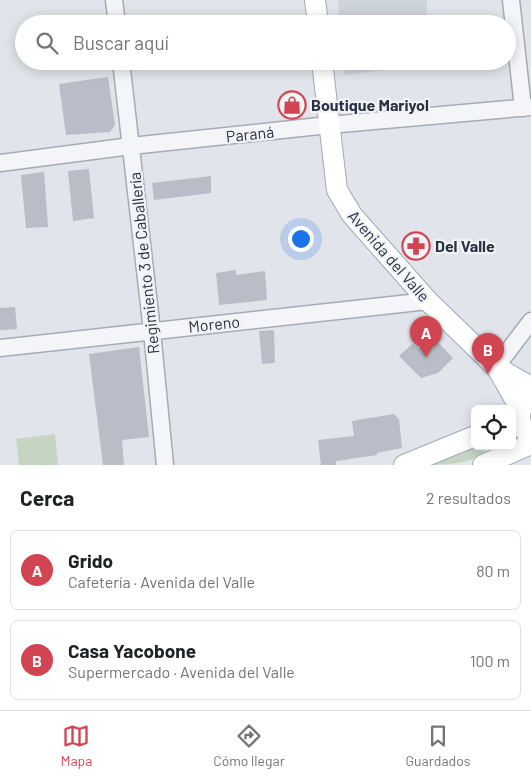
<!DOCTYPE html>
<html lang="es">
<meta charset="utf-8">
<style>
:root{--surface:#fff;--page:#f2f2f2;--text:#202124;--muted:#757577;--line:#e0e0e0;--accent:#d04551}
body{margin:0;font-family:Barlow,sans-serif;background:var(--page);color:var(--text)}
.controls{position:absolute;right:15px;bottom:15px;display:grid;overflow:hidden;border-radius:8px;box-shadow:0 2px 12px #0003}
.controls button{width:45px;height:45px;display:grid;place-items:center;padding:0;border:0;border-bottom:1px solid var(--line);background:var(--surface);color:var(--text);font:25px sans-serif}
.you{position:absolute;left:300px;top:238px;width:18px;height:18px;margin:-12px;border:4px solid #fff;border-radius:50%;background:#1a73e8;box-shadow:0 0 0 8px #1a73e833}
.badge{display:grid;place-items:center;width:32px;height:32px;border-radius:50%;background:var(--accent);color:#fff;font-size:16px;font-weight:700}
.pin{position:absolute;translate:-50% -41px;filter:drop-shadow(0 1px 2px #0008)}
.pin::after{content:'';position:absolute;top:26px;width:18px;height:15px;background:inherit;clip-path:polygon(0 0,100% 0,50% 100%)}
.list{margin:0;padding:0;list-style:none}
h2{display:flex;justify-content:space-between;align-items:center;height:65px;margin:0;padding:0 20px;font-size:21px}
h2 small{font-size:16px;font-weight:400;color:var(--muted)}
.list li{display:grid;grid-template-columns:32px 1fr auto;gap:15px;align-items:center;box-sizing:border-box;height:80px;margin:0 10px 10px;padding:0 10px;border:1px solid var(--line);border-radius:8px}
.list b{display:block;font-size:19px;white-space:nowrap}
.list p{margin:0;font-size:16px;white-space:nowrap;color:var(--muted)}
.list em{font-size:16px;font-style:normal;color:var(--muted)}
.icon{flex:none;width:28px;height:28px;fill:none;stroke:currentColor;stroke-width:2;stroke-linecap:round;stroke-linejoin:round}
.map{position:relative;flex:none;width:531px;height:465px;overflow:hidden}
.search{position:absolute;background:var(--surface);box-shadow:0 2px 12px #0003;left:15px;right:15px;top:15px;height:55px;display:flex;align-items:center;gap:12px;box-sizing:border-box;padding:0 18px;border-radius:28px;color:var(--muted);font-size:19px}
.sheet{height:245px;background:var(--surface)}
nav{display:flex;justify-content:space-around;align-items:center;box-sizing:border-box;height:70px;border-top:1px solid var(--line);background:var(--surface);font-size:14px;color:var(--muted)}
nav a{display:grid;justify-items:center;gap:2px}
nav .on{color:var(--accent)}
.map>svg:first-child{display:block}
.built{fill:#cfd3dc}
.green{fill:#c6d4c2}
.building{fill:#b8bdc7}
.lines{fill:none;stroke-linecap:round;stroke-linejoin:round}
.minor-casing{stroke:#a6abb4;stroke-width:19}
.major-casing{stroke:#a0a8b6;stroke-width:22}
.minor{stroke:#f4f5f8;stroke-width:16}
.major{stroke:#fff;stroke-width:20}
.labels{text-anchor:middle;stroke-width:4.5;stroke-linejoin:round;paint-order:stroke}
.poi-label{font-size:16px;font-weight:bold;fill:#293142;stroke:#f1f3f7;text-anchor:start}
.street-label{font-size:16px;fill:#293142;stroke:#f1f3f7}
</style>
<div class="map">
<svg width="531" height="465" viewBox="0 0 531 465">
<rect width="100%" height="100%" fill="#e1e4ea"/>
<g class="built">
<polygon points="338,0 427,0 427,24 340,24"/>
<polygon points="343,61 391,61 392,69 344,75"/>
</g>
<g class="green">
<polygon points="55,434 58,465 19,465 16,439"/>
<path d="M475 446H486C487 465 435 465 420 465Z"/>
</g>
<g class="building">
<polygon points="108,77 115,125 110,132 66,135 59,84"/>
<polygon points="89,169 94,218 73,221 68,171"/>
<polygon points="44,172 48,227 26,228 21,175"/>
<polygon points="211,176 211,193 154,200 152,183"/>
<polygon points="236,270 236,275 265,271 267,300 219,305 216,273"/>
<polygon points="15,307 17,329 0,330 0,308"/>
<polygon points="274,330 275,363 262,364 259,331"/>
<polygon points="431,335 453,358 438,373 421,378 399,356 412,344 419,349"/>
<polygon points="139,347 149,437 122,440 124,465 103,465 89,354"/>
<polygon points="394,414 399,419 402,448 377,453 377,455 336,461 336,465 321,465 318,440 354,436 352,421"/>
</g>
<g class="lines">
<g class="minor-casing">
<g id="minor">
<polyline points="114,0 117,24"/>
<polyline points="511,0 523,108"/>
<polyline points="121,61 152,331 165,465"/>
<polyline points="0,163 131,146 329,125 531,107"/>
<polyline points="0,348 428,301"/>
<polyline points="496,367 531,321"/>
</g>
</g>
<g class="major-casing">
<g id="major">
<polyline points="315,0 318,24"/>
<polyline points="322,61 337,190 352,215 428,301 496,367 531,387"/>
<polyline points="497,368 521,410"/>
<path d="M527 400C516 411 519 428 531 437"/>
<polyline points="404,465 475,436"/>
<polyline points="483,465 531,444"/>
</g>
</g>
<use href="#minor" class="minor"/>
<use href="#major" class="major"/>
</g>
<defs>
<g id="shop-ring" transform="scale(1.4375)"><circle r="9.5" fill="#f1f3f7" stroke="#d04551" stroke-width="1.5"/><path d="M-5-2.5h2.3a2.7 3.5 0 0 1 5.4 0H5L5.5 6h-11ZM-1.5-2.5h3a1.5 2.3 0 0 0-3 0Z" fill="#d04551"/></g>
<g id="pharmacy-ring" transform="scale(1.4375)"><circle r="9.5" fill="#f1f3f7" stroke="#d04551" stroke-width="1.5"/><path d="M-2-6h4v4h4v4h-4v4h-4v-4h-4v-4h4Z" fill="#d04551"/></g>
</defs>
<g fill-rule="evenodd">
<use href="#shop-ring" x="292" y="105"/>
<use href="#pharmacy-ring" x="416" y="246"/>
</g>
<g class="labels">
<g class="poi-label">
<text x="311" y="111">Boutique Mariyol</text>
<text x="435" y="252">Del Valle</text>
</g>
<g class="street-label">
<text transform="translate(250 134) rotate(-6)" y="6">Paraná</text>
<text transform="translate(389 256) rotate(49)" y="6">Avenida del Valle</text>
<text transform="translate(144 263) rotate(-96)" y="6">Regimiento 3 de Caballería</text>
<text transform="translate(214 324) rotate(-6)" y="6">Moreno</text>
</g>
</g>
</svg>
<div class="controls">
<button><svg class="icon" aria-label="locate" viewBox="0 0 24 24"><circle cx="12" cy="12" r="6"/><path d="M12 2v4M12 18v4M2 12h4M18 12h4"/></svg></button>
</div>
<div class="you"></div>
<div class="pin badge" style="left:426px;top:357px">A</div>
<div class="pin badge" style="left:488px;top:374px">B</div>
<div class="search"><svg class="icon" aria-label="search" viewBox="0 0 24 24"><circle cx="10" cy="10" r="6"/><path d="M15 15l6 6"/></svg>Buscar aquí</div>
</div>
<section class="sheet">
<h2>Cerca<small>2 resultados</small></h2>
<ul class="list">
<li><span class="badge">A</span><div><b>Grido</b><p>Cafetería · Avenida del Valle</p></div><em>80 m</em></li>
<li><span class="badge">B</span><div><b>Casa Yacobone</b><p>Supermercado · Avenida del Valle</p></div><em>100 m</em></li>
</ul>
</section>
<nav>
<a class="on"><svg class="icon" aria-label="map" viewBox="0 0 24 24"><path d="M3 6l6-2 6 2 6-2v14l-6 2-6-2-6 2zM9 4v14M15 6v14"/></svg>Mapa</a>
<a><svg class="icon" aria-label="directions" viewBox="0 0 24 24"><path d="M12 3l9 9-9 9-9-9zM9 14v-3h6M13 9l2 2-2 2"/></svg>Cómo llegar</a>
<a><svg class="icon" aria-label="saved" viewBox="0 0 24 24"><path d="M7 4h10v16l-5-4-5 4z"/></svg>Guardados</a>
</nav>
